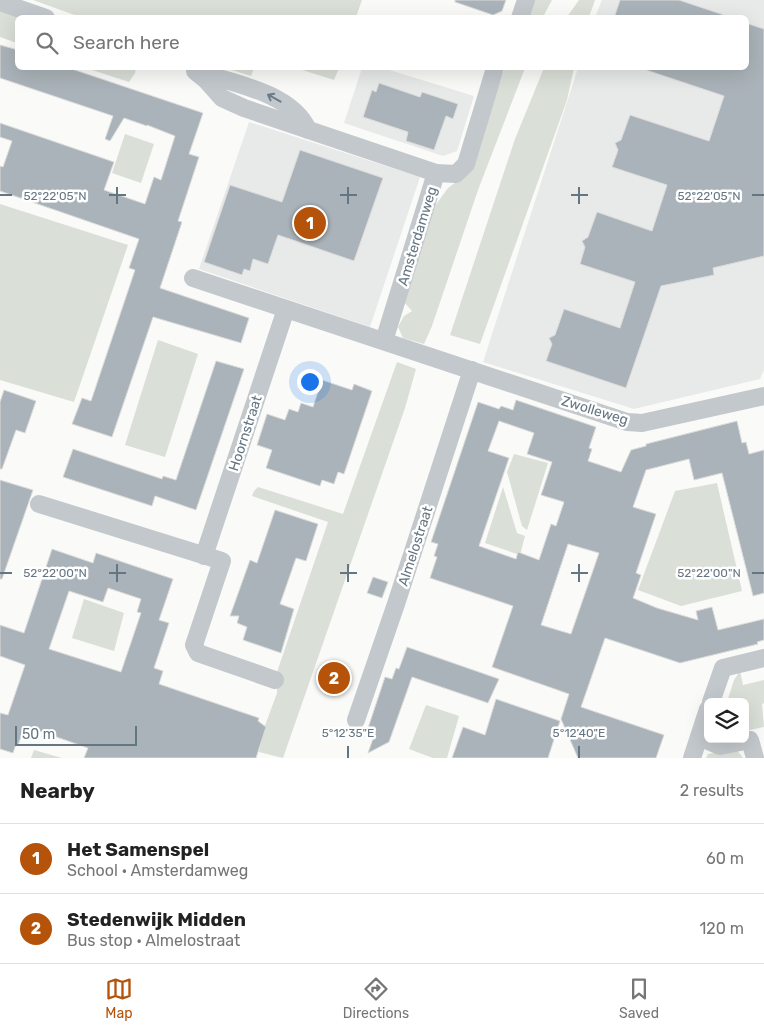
<!DOCTYPE html>
<meta charset="utf-8">
<style>
:root{--surface:#fff;--page:#f2f2f2;--text:#222;--muted:#767676;--line:#e0e0e0;--accent:#b45309}
body{margin:0;font-family:Rubik,sans-serif;background:var(--page);color:var(--text)}
.controls{position:absolute;right:15px;bottom:15px;display:grid;overflow:hidden;border-radius:8px;box-shadow:0 5px 20px #0002}
.controls button{width:45px;height:45px;display:grid;place-items:center;padding:0;border:0;border-bottom:1px solid var(--line);background:var(--surface);color:var(--text);font:25px sans-serif}
.scale{position:absolute;left:15px;bottom:12px;width:122px;box-sizing:border-box;padding-left:5px;border:2px solid #657683;border-top:0;font-size:14px;line-height:18px;white-space:nowrap;color:#657683;-webkit-text-stroke:4px #fff;paint-order:stroke}
.you{position:absolute;left:309px;top:381px;width:18px;height:18px;margin:-12px;border:4px solid #fff;border-radius:50%;background:#1a73e8;box-shadow:0 0 0 8px #1a73e833}
.badge{display:grid;place-items:center;width:32px;height:32px;border-radius:50%;background:var(--accent);color:#fff;font-size:16px;font-weight:700}
.pin{position:absolute;translate:-50% -50%;border:2px solid #fff;box-shadow:0 1px 5px #0006}
.list{margin:0;padding:0;list-style:none}
h2{display:flex;justify-content:space-between;align-items:center;height:65px;margin:0;padding:0 20px;font-size:21px}
h2 small{font-size:16px;font-weight:400;color:var(--muted)}
.list li{display:grid;grid-template-columns:32px 1fr auto;gap:15px;align-items:center;box-sizing:border-box;height:70px;padding:0 20px;border-top:1px solid var(--line)}
.list b{display:block;font-size:19px;white-space:nowrap}
.list p{margin:0;font-size:16px;white-space:nowrap;color:var(--muted)}
.list em{font-size:16px;font-style:normal;color:var(--muted)}
.icon{flex:none;width:28px;height:28px;fill:none;stroke:currentColor;stroke-width:2;stroke-linecap:round;stroke-linejoin:round}
.map{position:relative;flex:none;width:764px;height:758px;overflow:hidden}
.search{position:absolute;background:var(--surface);box-shadow:0 5px 20px #0002;left:15px;right:15px;top:15px;height:55px;display:flex;align-items:center;gap:12px;box-sizing:border-box;padding:0 18px;border-radius:8px;color:var(--muted);font-size:19px}
.sheet{height:205px;background:var(--surface)}
nav{display:flex;justify-content:space-around;align-items:center;box-sizing:border-box;height:70px;border-top:1px solid var(--line);background:var(--surface);font-size:14px;color:var(--muted)}
nav a{display:grid;justify-items:center;gap:2px}
nav .on{color:var(--accent)}
.map>svg:first-child{display:block}
.built{fill:#e8e9e9}
.green{fill:#dadfd7}
.building{fill:#aab3b9;stroke:#dcdcda;fill-rule:evenodd}
.lines{fill:none;stroke-linecap:round;stroke-linejoin:round}
.street{stroke:#c3c8cc;stroke-width:18}
.oneway{stroke:#6a7a87}
.ticks{fill:none;stroke:#657683;stroke-width:2}
.labels{text-anchor:middle;stroke-width:5;stroke-linejoin:round;paint-order:stroke}
.street-label{font-size:14px;fill:#657683;stroke:#fff}
.ticks-label{font-size:12px;text-anchor:middle;fill:#657683;stroke:#fff;stroke-width:5;stroke-linejoin:round;paint-order:stroke}
</style>
<div class="map">
<svg width="764" height="758" viewBox="0 0 764 758">
<rect width="100%" height="100%" fill="#fafaf8"/>
<g class="built">
<polygon points="602,0 764,0 764,370 760,379 634,409 483,362 578,68 746,68 746,18 595,17"/>
<polygon points="362,68 383,68 474,96 457,151 443,156 344,123"/>
<polygon points="249,122 420,177 370,327 199,269"/>
</g>
<g class="green">
<polygon points="33,0 362,0 356,17 83,18"/>
<polygon points="534,0 552,0 543,17 528,18"/>
<polygon points="579,0 595,0 589,17 567,17"/>
<polygon points="0,10 20,17 18,18 17,43 0,37"/>
<polygon points="86,68 136,68 135,73 129,82"/>
<polygon points="226,68 254,68 251,76"/>
<polygon points="296,68 339,68 334,80"/>
<polygon points="505,68 525,68 478,190 432,326 424,344 403,338 398,327 404,316 412,311 404,302 432,210 448,188 467,174"/>
<polygon points="544,68 574,68 567,100 480,344 450,335 515,139"/>
<polygon points="125,134 154,144 141,183 112,173"/>
<polygon points="0,204 128,245 74,402 0,380"/>
<polygon points="158,340 198,354 165,457 125,445"/>
<polygon points="397,362 416,369 405,408 283,758 259,752 263,731 277,693 277,672 328,522 252,496 254,491 258,487 343,514"/>
<polygon points="514,454 548,463 527,530 522,526 507,472"/>
<polygon points="717,483 742,591 681,606 638,590 675,491"/>
<polygon points="503,487 517,533 525,536 520,555 485,543"/>
<polygon points="84,599 124,613 114,651 72,638"/>
<polygon points="740,671 743,685 764,680 764,703 762,704 764,727 745,731 745,702 727,702 734,680"/>
<polygon points="426,705 459,716 447,758 433,758 409,749"/>
<polygon points="736,749 743,758 706,758 708,754"/>
<polygon points="34,750 62,758 31,758"/>
</g>
<g class="building">
<polygon points="455,0 506,0 502,11 493,15 455,2"/>
<polygon points="620,0 679,0 724,15 724,18 614,18"/>
<polygon points="746,23 764,29 764,256 713,268 714,275 661,286 626,388 546,361 552,344 549,338 555,335 564,309 620,328 635,282 580,264 585,247 582,241 588,237 597,212 652,231 667,185 612,167 618,150 615,143 621,140 630,115 709,141 724,96 646,70 646,68 746,68"/>
<polygon points="0,45 18,50 18,68 69,68 203,113 189,154 199,157 178,221 182,222 160,288 249,318 241,343 153,317 112,437 72,424 82,398 91,401 135,270 129,268 139,239 0,191 0,166 3,167 12,141 0,137 0,123 114,162 104,190 145,204 154,177 161,180 175,136 147,125 147,126 124,118 110,141 105,139 113,116 0,78"/>
<polygon points="379,83 420,97 422,92 458,104 453,119 446,116 434,150 406,141 408,132 363,117 372,90 376,92"/>
<polygon points="300,150 383,178 354,261 278,235 268,264 253,259 250,271 244,269 242,275 204,262 230,185 282,202"/>
<polygon points="216,361 244,369 196,510 155,496 152,506 63,477 73,449 162,479 163,476 176,480"/>
<polygon points="322,380 352,390 354,384 372,391 344,474 338,472 334,484 322,480 320,486 266,468 272,450 257,445 267,414 285,420 289,409 298,412 301,403 313,407"/>
<polygon points="4,390 36,401 25,433 16,430 2,469 0,469 0,402"/>
<path d="M516 400 596 427 589 448 592 449 588 461 621 472 631 450 646 446V444L737 421 742 443 746 442 749 454 764 450V593L753 596 722 473 694 480 689 459 646 470 633 507 656 514 636 573 641 575 633 598 657 608 698 620 696 611 712 607 718 630 764 619V640L757 642 758 644 680 663 605 638 581 707 664 735 656 758H578L561 719 569 694 492 667 513 606 430 578 437 557 434 556 438 544 431 542 478 402 499 409 501 406 513 410ZM499 421 534 433 527 454 552 462 541 495 564 502 556 526 551 524 539 560 518 552 516 559 479 546 509 458 488 451ZM568 544 599 553 571 634 541 625Z"/>
<polygon points="0,480 33,490 2,579 0,579"/>
<polygon points="275,510 318,524 306,561 296,558 280,604 294,609 281,653 243,640 247,627 237,623 239,616 230,616 250,560 257,563"/>
<path d="M52 549 93 563 96 553 173 579 159 620 169 623 154 668 163 671 159 684 259 718 258 721 266 727 256 758H84L88 748 25 726 18 745 16 744 13 753 0 749V713L8 715 25 665 0 656V625L24 633ZM108 588 141 599 137 612 141 613 121 672 49 649 69 591 103 602Z"/>
<polygon points="373,577 388,582 382,598 367,593"/>
<polygon points="407,647 499,679 488,703 412,677 389,742 368,753 375,733 367,731 385,677 392,679 396,668 399,669"/>
<polygon points="496,699 560,721 548,758 452,758 463,727 485,735"/>
</g>
<g class="lines">
<g class="street">
<polyline points="0,2 46,18"/>
<polyline points="520,18 526,0"/>
<polyline points="195,71 206,80 222,98 244,108 436,173 384,341"/>
<path d="M198 72C233 83 292 93 308 130"/>
<polyline points="436,173 456,174 466,164 495,68"/>
<polyline points="193,278 627,422 642,423 764,396"/>
<polyline points="39,504 222,561 194,645 198,653 275,680"/>
<polyline points="204,556 286,309"/>
<polyline points="711,702 723,668 764,658"/>
<polyline points="356,720 396,604 472,370"/>
<polyline points="699,737 720,746 750,740 755,758"/>
<polyline points="692,758 708,709"/>
</g>
</g>
<defs><path id="oneway-shaft" d="M-6 0H5M1.5-3L5.5 0L1.5 3" fill="none" stroke-width="1.6" stroke-linecap="round" stroke-linejoin="round" transform="scale(1.25)"/></defs>
<use class="oneway" href="#oneway-shaft" transform="translate(274 98) rotate(-151)"/>
<path class="ticks" d="M117 187V204M348 187V204M579 187V204M0 195H12M109 195H126M340 195H357M571 195H588M752 195H764M117 564V582M348 564V582M579 564V582M0 573H12M109 573H126M340 573H357M571 573H588M752 573H764M348 746V758M579 746V758"/>
<g class="labels">
<g class="street-label">
<text transform="translate(417 236) rotate(-73)" y="5">Amsterdamweg</text>
<text transform="translate(595 410) rotate(17)" y="5">Zwolleweg</text>
<text transform="translate(245 433) rotate(-72)" y="5">Hoornstraat</text>
<text transform="translate(415 546) rotate(-72)" y="5">Almelostraat</text>
</g>
</g>
<g class="ticks-label">
<text x="55" y="200">52°22'05"N</text>
<text x="709" y="200">52°22'05"N</text>
<text x="55" y="577">52°22'00"N</text>
<text x="709" y="577">52°22'00"N</text>
<text x="348" y="737">5°12'35"E</text>
<text x="579" y="737">5°12'40"E</text>
</g>
</svg>
<div class="controls">
<button><svg class="icon" aria-label="layers" viewBox="0 0 24 24"><path d="M12 4l9 5-9 5-9-5zM3 14l9 5 9-5"/></svg></button>
</div>
<div class="scale">50 m</div>
<div class="you"></div>
<div class="pin badge" style="left:310px;top:223px">1</div>
<div class="pin badge" style="left:334px;top:678px">2</div>
<div class="search"><svg class="icon" aria-label="search" viewBox="0 0 24 24"><circle cx="10" cy="10" r="6"/><path d="M15 15l6 6"/></svg>Search here</div>
</div>
<section class="sheet">
<h2>Nearby<small>2 results</small></h2>
<ul class="list">
<li><span class="badge">1</span><div><b>Het Samenspel</b><p>School · Amsterdamweg</p></div><em>60 m</em></li>
<li><span class="badge">2</span><div><b>Stedenwijk Midden</b><p>Bus stop · Almelostraat</p></div><em>120 m</em></li>
</ul>
</section>
<nav>
<a class="on"><svg class="icon" aria-label="map" viewBox="0 0 24 24"><path d="M3 6l6-2 6 2 6-2v14l-6 2-6-2-6 2zM9 4v14M15 6v14"/></svg>Map</a>
<a><svg class="icon" aria-label="directions" viewBox="0 0 24 24"><path d="M12 3l9 9-9 9-9-9zM9 14v-3h6M13 9l2 2-2 2"/></svg>Directions</a>
<a><svg class="icon" aria-label="saved" viewBox="0 0 24 24"><path d="M7 4h10v16l-5-4-5 4z"/></svg>Saved</a>
</nav>
